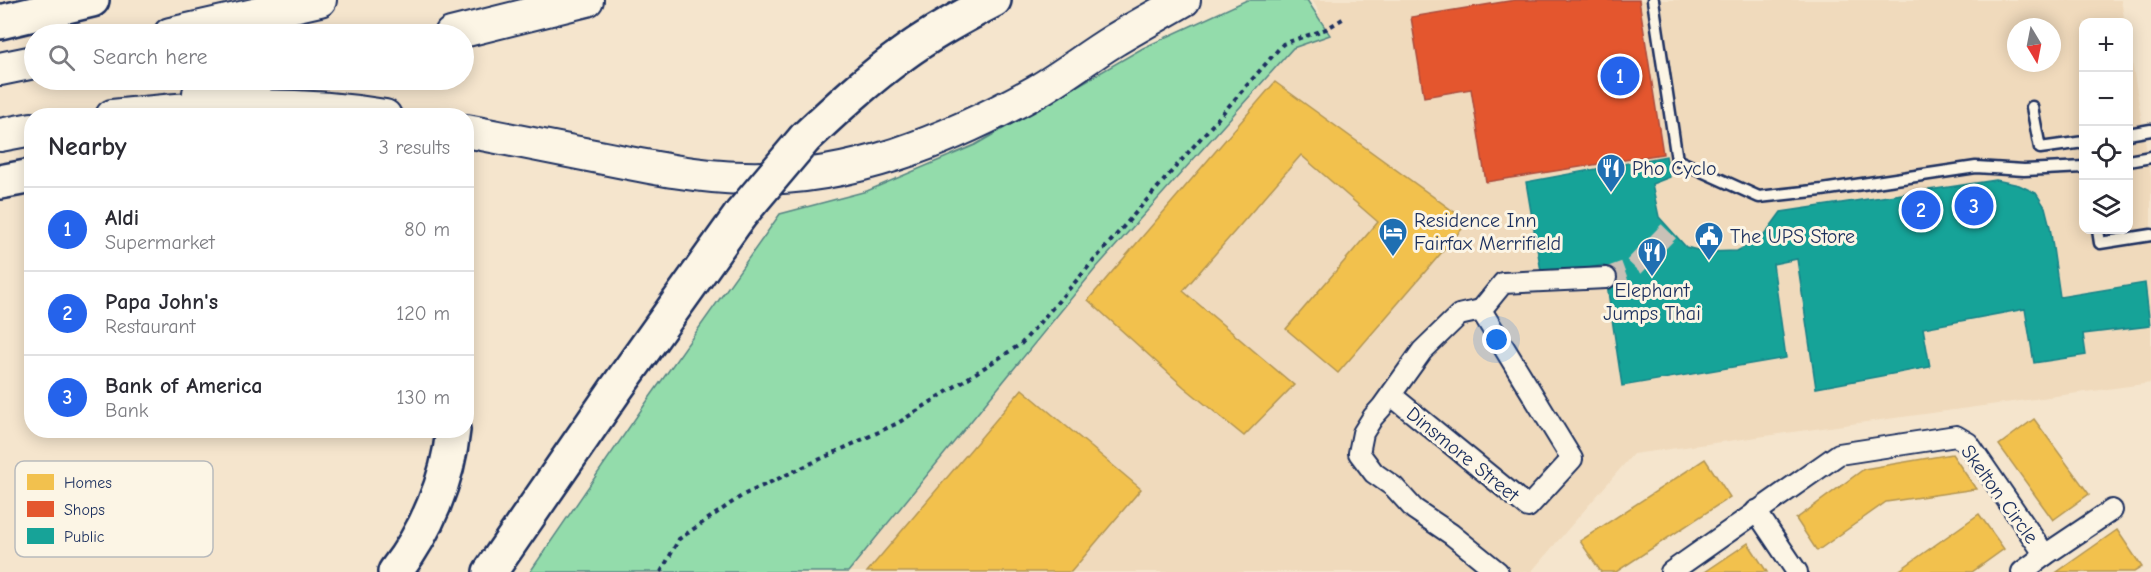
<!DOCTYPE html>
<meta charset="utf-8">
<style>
:root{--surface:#fff;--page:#f7f7f7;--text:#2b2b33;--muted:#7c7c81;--line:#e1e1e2;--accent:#2563eb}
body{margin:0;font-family:"Comic Neue",sans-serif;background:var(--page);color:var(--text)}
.controls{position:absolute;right:18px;top:18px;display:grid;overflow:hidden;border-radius:12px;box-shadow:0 3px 15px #0003}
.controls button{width:54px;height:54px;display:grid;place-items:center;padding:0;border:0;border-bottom:2px solid var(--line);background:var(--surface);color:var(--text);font:30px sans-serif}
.compass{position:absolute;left:2007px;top:18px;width:54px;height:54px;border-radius:50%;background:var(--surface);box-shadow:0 3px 15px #0003;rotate:170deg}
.you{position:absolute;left:1497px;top:340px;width:21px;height:21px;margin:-15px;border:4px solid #fff;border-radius:50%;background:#1a73e8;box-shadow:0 0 0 9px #1a73e833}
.badge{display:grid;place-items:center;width:39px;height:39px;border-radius:50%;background:var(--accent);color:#fff;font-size:20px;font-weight:700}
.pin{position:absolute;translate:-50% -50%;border:3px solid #fff;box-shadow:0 2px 6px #0006}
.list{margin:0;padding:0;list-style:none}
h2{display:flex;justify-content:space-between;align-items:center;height:78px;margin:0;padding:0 24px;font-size:26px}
h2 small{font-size:20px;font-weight:400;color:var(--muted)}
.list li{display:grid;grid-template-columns:39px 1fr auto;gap:18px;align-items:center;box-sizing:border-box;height:84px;padding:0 24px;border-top:2px solid var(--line)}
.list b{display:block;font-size:22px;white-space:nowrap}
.list p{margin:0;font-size:20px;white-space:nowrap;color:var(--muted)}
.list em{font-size:20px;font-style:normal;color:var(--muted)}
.icon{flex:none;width:33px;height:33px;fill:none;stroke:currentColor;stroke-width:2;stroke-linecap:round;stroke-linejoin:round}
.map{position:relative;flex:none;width:2151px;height:572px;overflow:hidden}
.search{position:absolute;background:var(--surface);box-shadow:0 3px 15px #0003;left:24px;top:24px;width:450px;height:66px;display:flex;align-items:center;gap:15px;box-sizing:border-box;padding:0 21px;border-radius:33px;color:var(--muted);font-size:22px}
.panel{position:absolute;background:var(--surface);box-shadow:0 3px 15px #0003;left:24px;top:108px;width:450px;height:330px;border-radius:24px}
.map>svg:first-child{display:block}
.built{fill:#f0dabc;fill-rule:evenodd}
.green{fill:#93dcab;stroke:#578684;stroke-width:1.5}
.homes{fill:#f2c14e;stroke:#b29553;stroke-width:1.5}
.shops{fill:#e4572e;stroke:#a84b3c;stroke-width:1.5}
.public{fill:#17a398;stroke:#188087;stroke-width:1.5}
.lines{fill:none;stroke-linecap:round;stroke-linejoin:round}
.street-tunnel{stroke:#c9c1b7;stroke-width:20;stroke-dasharray:20 10;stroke-linecap:butt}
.lane-casing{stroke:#1b2f5e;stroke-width:15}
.street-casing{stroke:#1b2f5e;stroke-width:24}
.primary-casing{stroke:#1b2f5e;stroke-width:36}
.highway-casing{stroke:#1b2f5e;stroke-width:38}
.path{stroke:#1b2f5e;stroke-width:4;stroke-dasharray:4.5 4.5;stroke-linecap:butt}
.lane{stroke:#fcf5e5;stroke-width:10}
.street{stroke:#fcf5e5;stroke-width:20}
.primary{stroke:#fcf5e5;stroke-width:32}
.highway{stroke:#fcf5e5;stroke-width:33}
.highway-bridge-casing{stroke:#1b2f5e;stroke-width:38;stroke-linecap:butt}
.highway-bridge{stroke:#fcf5e5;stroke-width:33}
.labels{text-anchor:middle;stroke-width:6;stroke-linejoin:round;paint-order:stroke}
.poi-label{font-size:20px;fill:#1b2f5e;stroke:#fcf5e5;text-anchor:start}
.street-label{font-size:20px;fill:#1b2f5e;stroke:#fcf5e5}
.key{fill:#fcf5e5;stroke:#b8babc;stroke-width:1.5}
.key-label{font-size:16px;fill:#1b2f5e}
</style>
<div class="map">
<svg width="2151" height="572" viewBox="0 0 2151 572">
<rect width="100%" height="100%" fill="#f5e5cd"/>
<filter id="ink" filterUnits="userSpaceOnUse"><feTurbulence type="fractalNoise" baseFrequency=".0167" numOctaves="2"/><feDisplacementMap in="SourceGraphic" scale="12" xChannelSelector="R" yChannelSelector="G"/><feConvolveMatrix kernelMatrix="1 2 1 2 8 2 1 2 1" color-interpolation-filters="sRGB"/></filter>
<g filter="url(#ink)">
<path class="built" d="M1312 0H2121L2125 22H2084V230H2128L2129 44 2151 176V383L1633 454 1531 572H624L1200 101 1320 13ZM2016 27H2052V63H2016Z"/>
<polygon class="green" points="1247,0 1307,0 1330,35 1293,48 1096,268 848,572 530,572 650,397 780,214 867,191 975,145 1143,48"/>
<g class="homes">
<polygon points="1275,82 1468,222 1338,373 1286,329 1378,222 1301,155 1183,291 1294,385 1244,436 1184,387 1088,300"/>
<polygon points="1022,389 1141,489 1071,572 867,572"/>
<polygon points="2034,419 2089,494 2053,520 1999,445"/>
<polygon points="1952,454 1976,489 1886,502 1817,551 1796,519 1864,469"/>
<polygon points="1705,459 1730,497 1616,572 1601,572 1580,541"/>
<polygon points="1979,514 2004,549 1972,572 1897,572"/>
<polygon points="2117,530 2142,567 2134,572 2057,572"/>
<polygon points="1748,543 1767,572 1705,572"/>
</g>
<polygon class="shops" points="1515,0 1639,0 1663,154 1486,182 1471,89 1424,97 1411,17"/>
<polygon class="public" points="1666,156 1670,177 1652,184 1659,217 1686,247 1705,252 1737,251 1762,238 1781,212 1996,180 2019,185 2036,193 2045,207 2050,227 2060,297 2145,283 2150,326 2083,334 2086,355 2034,363 2025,309 1923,328 1930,367 1816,388 1797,259 1773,264 1786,358 1622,386 1604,265 1542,277 1526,182"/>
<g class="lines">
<polyline class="street-tunnel" points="1606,278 1633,268 1670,230"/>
<g class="lane-casing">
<g id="lane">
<polyline points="1653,0 1677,160 1759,197 1822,190 1976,167 2024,170 2084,167"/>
<polyline points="2032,107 2040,148 2084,142"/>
<polyline points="2128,134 2151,130"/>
<polyline points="2128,161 2151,157"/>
<polyline points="2098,230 2100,243 2151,235"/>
</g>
</g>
<g class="street-casing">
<g id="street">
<polyline points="1481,310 1503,283 1606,278"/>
<polyline points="1391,395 1528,507 1572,459 1481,310 1459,315 1422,351 1382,407 1373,417 1363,433 1359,453 1374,473 1394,487 1414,509 1451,534 1498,572"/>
<polyline points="1756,511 1797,572"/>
<polyline points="2045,555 2112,510"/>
<polyline points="1671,572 1839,454 1956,436 1968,443 2045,555 2022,572"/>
</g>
</g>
<g class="primary-casing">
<g id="primary">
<polyline points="170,34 320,0"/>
<polyline points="451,34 587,0"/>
<polyline points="0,69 34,62"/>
<polyline points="199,93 257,80"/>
<path d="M112 116C205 106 292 100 385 116"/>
<path d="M466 131C514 140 562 150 609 159 654 168 699 177 744 178 849 181 947 141 1037 91 1063 76 1087 57 1113 41 1136 27 1160 14 1184 0"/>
<polyline points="0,135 32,129"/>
</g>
</g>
<g class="highway-casing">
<g id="highway">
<polyline points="0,22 92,0"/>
<path d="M805 138C837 108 868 79 903 54 931 33 963 16 994 0"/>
<polyline points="0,182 32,176"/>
<path d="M395 572C426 532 448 481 453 430"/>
<polyline points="490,572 616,389 741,214"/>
</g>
</g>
<polyline class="path" points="661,572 679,539 743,495 898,423 1021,344 1283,44 1326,29 1346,17"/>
<use href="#lane" class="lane"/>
<use href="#street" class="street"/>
<use href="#primary" class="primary"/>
<use href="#highway" class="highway"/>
<g class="highway-bridge-casing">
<polyline id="highway-bridge" points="741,214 805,138"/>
</g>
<use href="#highway-bridge" class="highway-bridge"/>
</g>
</g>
<defs>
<g id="restaurant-pin" transform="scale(1.5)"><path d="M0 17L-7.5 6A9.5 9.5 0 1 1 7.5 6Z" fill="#1f6fb2" stroke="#fcf5e5"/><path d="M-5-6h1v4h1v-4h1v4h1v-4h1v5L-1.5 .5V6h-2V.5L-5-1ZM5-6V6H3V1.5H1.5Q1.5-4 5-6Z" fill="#fff"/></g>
<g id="hotel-pin" transform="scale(1.5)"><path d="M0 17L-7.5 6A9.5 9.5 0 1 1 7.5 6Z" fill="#1f6fb2" stroke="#fcf5e5"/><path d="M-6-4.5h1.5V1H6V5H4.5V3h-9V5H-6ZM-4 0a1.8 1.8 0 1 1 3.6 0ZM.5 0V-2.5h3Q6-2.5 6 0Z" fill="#fff"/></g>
<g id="civic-pin" transform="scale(1.5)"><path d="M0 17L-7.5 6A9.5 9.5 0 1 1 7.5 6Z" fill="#1f6fb2" stroke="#fcf5e5"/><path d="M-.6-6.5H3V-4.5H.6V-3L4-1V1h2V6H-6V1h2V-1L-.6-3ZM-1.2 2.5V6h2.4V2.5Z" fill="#fff"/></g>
</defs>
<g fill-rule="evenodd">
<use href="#restaurant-pin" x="1611" y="168"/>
<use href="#hotel-pin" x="1393" y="232"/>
<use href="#civic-pin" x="1709" y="236"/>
<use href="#restaurant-pin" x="1652" y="252"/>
</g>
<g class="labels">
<g class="poi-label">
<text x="1632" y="175">Pho Cyclo</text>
<text x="1414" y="227">Residence Inn<tspan x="1414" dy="23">Fairfax Merrifield</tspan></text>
<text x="1730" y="243">The UPS Store</text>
<text x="1652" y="297" text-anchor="middle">Elephant<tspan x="1652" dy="23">Jumps Thai</tspan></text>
</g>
<g class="street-label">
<text transform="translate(1463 454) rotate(39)" y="7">Dinsmore Street</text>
<text transform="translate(2000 494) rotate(54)" y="7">Skelton Circle</text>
</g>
</g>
<rect x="15" y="461" width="198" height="96" rx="9" class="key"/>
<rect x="27" y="474" width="27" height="16" fill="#f2c14e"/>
<rect x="27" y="501" width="27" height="16" fill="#e4572e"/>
<rect x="27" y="528" width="27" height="16" fill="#17a398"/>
<g class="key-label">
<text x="64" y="488">Homes</text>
<text x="64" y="515">Shops</text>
<text x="64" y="542">Public</text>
</g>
</svg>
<div class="controls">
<button>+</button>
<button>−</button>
<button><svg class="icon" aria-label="locate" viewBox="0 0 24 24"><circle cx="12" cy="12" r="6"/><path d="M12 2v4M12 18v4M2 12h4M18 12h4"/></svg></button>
<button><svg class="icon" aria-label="layers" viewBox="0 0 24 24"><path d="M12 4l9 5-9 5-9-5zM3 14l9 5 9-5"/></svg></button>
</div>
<svg class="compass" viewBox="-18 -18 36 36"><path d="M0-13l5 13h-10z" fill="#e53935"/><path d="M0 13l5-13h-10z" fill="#7c7c81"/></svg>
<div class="you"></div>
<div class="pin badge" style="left:1620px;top:76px">1</div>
<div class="pin badge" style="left:1921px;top:210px">2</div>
<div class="pin badge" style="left:1974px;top:206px">3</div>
<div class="search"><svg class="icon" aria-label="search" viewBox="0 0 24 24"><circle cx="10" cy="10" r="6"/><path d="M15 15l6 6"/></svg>Search here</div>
<section class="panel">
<h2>Nearby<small>3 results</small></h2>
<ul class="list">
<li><span class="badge">1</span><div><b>Aldi</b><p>Supermarket</p></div><em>80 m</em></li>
<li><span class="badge">2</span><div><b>Papa John's</b><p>Restaurant</p></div><em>120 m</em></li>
<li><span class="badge">3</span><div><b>Bank of America</b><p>Bank</p></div><em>130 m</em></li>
</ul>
</section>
</div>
